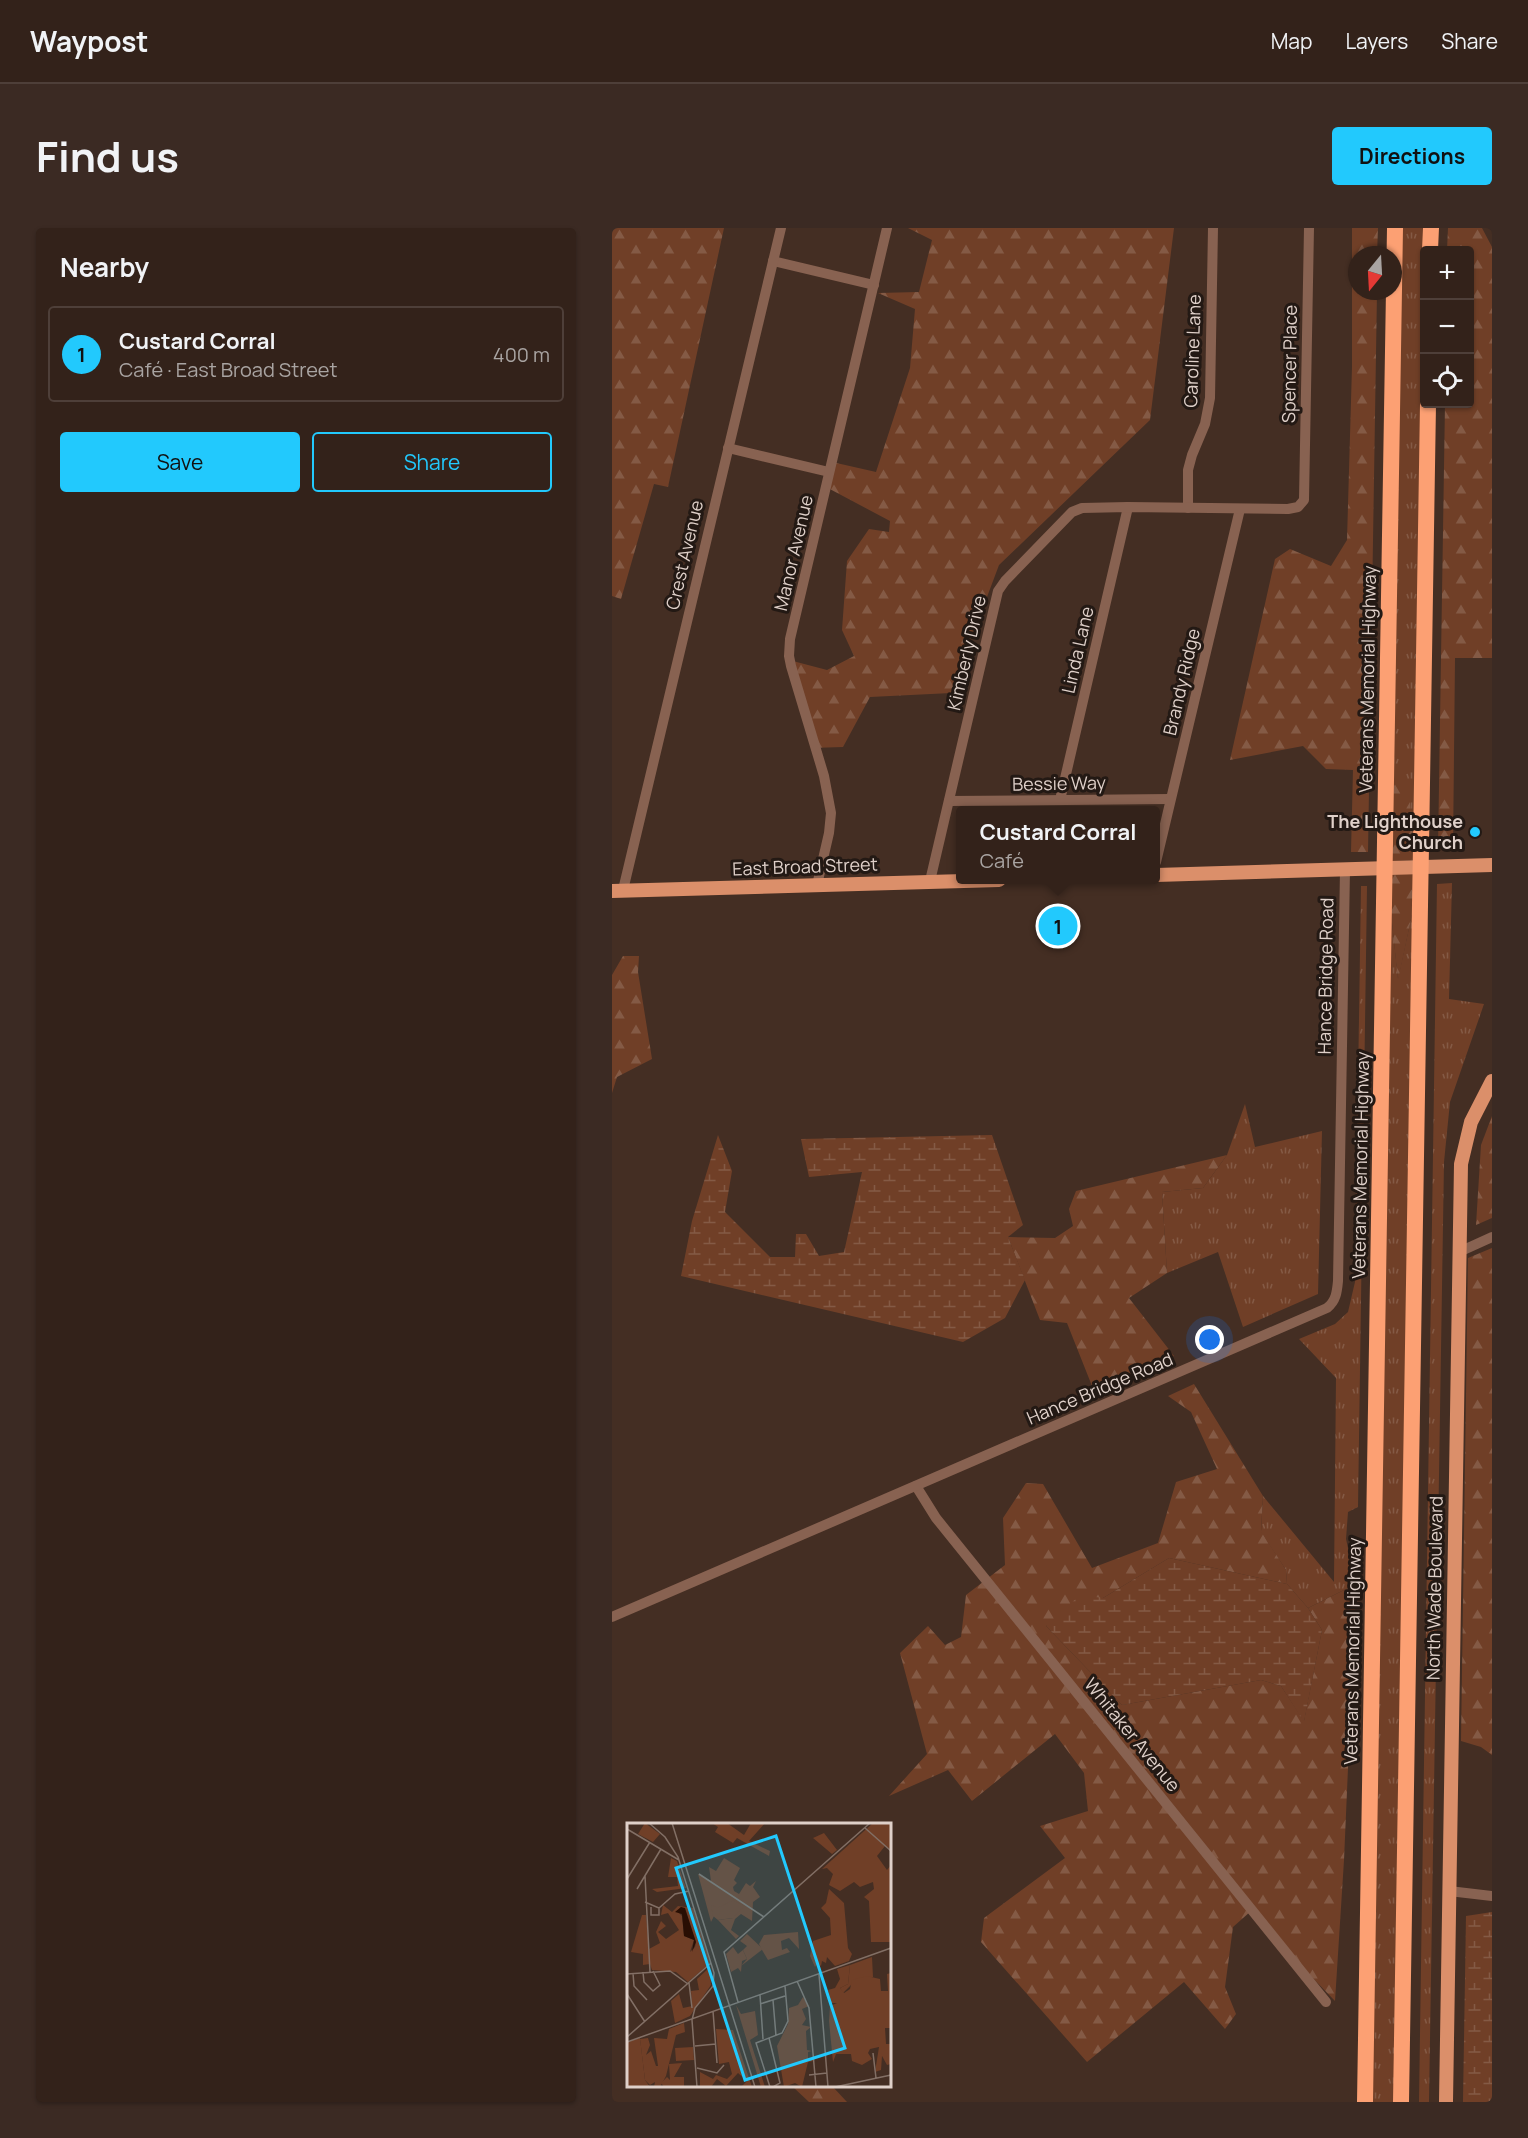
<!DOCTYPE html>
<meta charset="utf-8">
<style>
:root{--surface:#33221a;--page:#3b2a23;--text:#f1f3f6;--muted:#a9a4a2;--line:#4e3f39;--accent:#22c9fd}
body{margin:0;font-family:Manrope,sans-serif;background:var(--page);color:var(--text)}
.controls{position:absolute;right:18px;top:18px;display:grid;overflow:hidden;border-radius:6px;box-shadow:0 2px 4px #0004}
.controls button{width:54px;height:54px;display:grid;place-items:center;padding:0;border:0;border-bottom:2px solid var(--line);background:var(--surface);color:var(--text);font:30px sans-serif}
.compass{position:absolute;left:736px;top:18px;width:54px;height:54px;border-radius:50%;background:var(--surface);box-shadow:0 2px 4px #0004;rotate:198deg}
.you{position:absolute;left:598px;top:1112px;width:21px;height:21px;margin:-15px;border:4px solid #fff;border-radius:50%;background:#1a73e8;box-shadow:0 0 0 9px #1a73e833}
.badge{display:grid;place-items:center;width:39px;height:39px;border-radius:50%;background:var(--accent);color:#111;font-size:20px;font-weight:700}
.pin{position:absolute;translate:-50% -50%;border:3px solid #fff;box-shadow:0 2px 6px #0006}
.popup{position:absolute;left:344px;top:578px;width:204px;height:78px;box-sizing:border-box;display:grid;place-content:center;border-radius:6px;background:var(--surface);filter:drop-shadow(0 2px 4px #0005);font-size:20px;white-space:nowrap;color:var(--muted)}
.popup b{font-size:22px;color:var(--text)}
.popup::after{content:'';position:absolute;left:50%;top:100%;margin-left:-12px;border:12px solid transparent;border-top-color:var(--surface)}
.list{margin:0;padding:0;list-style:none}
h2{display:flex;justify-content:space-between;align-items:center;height:78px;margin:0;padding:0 24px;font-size:26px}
h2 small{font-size:20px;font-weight:400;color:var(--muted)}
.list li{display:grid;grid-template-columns:39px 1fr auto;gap:18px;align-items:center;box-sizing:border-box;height:96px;margin:0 12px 12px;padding:0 12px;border:2px solid var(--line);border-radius:6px}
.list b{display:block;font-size:22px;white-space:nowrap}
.list p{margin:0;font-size:20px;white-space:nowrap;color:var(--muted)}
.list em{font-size:20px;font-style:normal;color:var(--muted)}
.actions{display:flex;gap:12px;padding:18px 24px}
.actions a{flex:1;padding:14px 0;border:2px solid var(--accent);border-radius:6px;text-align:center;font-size:21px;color:var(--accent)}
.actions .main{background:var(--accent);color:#111}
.icon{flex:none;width:33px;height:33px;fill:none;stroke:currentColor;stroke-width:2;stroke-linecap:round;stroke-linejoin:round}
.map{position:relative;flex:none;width:880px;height:1874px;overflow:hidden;border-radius:6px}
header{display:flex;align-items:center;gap:36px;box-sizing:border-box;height:84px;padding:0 30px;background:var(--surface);border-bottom:2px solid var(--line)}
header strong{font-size:28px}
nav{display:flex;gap:33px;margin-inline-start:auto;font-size:21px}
.intro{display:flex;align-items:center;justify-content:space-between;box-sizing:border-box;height:144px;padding:0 36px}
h1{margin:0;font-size:42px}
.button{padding:15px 27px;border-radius:6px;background:var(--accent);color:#111;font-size:21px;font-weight:700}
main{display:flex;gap:36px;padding:0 36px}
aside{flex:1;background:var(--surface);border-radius:6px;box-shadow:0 2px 4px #0004}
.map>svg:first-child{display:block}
.grass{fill:url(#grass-tufts)}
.forest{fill:url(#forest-firs)}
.wetland{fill:url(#wetland-marsh)}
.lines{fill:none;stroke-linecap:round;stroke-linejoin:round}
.minor{stroke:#886251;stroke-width:10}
.major{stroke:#db8f6a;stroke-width:14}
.highway{stroke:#fca073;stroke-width:16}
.highway-bridge{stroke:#fca073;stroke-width:16}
.poi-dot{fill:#22c9fd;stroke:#231914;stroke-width:2}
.labels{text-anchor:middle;stroke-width:6;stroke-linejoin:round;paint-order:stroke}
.street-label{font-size:18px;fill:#dfd0c9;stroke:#231914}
.poi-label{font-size:18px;font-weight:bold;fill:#dfd0c9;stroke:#231914;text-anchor:end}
.inset-road{fill:none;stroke:#826f65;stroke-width:1.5}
.view{fill:#22c9fd;fill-opacity:0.15;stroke:#22c9fd;stroke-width:3}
.inset-edge{fill:none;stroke:#dfd0c9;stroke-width:3}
</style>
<header>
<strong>Waypost</strong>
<nav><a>Map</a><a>Layers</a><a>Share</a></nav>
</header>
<div class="intro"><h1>Find us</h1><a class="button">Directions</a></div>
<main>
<aside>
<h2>Nearby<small></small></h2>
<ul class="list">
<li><span class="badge">1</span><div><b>Custard Corral</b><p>Café · East Broad Street</p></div><em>400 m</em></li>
</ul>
<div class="actions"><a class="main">Save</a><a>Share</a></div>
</aside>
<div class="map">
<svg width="880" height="1874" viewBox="0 0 880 1874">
<defs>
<pattern id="grass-tufts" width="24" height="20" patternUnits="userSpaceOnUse" patternTransform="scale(1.5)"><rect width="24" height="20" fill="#703f27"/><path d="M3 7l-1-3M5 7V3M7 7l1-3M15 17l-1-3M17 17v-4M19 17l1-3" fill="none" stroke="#845a45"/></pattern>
<pattern id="forest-firs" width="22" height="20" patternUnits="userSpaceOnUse" patternTransform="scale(1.5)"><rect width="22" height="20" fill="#703f27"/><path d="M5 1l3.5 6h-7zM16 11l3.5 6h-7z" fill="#845a45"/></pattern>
<pattern id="wetland-marsh" width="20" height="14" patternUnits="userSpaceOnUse" patternTransform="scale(1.5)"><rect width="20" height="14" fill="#703f27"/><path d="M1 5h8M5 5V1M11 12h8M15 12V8" fill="none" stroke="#845a45"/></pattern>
</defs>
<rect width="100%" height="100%" fill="#442e23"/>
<g class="grass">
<polygon points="787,0 815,0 812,22 808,425 802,621 782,546"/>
<polygon points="840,655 837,771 872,776 838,874 832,934 817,1874 807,1874 825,656"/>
<polygon points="749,658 755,658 746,1279 736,1284 734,1311 744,1356 696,1380 675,1356 674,1342 649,1304 651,1268 722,1354 724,1150 687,1111 723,1096 736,1084 743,1054"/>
<polygon points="778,675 786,751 802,677 784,1874 760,1874"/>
<polygon points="633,876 643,919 710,903 706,1066 631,1099 606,1024 555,1045 550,964 591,960 615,927"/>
</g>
<g class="forest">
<polygon points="0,0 112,0 56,259 42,256 9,371 0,368"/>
<polygon points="296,0 562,0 538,192 387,337 339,465 258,469 231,519 199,520 177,432 215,442 242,428 230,402 235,333 257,301 277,304 278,293 214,259 220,234 264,244 298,140 303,81 266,65 307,64 320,12"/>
<polygon points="740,0 766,0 765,27 745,27 745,63 765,63 756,624 739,624 741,542 714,541 691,518 618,532 663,331 678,321 719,338 735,312 740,139"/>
<polygon points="836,0 870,0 880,19 880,430 843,430 841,621 826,622 833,176 858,176 858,22 835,22"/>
<polygon points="782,546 796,552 803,632 779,633"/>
<polygon points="802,645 802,677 786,753 778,675 778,647"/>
<polygon points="11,728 27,728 26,744 40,831 5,849 0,865 0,747"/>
<polygon points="880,888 880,990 864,997 869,917"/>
<polygon points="615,927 591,960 550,964 555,1045 517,1070 562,1128 482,1163 455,1095 428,1092 396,1009 443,1010 461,998 457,981 464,963"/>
<polygon points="880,1020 880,1527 869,1519 849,1513 856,1030"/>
<polygon points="582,1156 651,1268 649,1303 674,1342 675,1356 557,1330 491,1370 434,1398 510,1477 649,1452 669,1458 692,1493 710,1402 696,1380 744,1356 732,1632 723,1773 661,1709 639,1683 621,1699 613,1759 624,1786 613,1801 572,1754 475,1834 369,1714 372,1690 453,1630 428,1598 476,1583 472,1545 443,1506 360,1573 336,1542 277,1568 315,1526 288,1425 316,1398 333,1417 349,1409 354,1367 393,1337 391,1290 414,1255 431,1256 480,1340 546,1315 564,1254 605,1241 579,1184 556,1168"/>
<polygon points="180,1858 220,1858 235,1874 197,1874"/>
</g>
<g class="wetland">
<polygon points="106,907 120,943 113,984 158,1029 183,1029 184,1006 194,1006 207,1028 232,1024 250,944 197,949 189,911 380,907 411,997 396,1009 413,1052 393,1090 351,1114 69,1048 80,993"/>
<polygon points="557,1330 675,1356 696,1380 710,1402 692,1494 669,1458 649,1452 510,1477 434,1398 468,1367 491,1370"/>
<polygon points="880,1684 880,1874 851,1874 854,1688"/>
</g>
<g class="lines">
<g class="minor">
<polyline points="161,33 262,57"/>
<polyline points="116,220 217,244"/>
<polyline points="576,280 576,242 580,227 593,196 598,170 601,0"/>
<polyline points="448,572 516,279"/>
<polyline points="337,573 558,571"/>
<polyline points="544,634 628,281"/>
<polyline points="318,653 386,363 393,353 460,284 470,280 516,279 676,281 686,279 692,272 697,0"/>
<polyline points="205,657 217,605 219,585 212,548 179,438 177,428 178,411 275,0"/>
<polyline points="11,662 169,0"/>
<polyline points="847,1024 880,1009"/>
<polyline points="304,1258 324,1290 714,1774"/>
<path d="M0 1389 715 1080C724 1073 725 1064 726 1053L733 642"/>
<polyline points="837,1663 880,1668"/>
</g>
<g class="major">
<polyline points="544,647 880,637"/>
<polyline points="0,663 387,652"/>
<polyline points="834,1874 849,936 859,894 880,853"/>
</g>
<g class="highway">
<polyline points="818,22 819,0"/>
<polyline points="773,614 783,0"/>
<polyline points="809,618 816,176"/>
<polyline points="753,1874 772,675"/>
<polyline points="789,1874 808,677"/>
</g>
<g class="highway-bridge">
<polyline points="772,675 773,614"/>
<polyline points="808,677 809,618"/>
</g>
</g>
<circle class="poi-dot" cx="863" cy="604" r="6"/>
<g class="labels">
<g class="street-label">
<text transform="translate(581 123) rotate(-88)" y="6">Caroline Lane</text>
<text transform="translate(678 136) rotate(-89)" y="6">Spencer Place</text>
<text transform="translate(182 325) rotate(-77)" y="6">Manor Avenue</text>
<text transform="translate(73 327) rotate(-77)" y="6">Crest Avenue</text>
<text transform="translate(466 422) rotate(-77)" y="6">Linda Lane</text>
<text transform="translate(355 425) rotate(-77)" y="6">Kimberly Drive</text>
<text transform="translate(756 451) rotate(-89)" y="6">Veterans Memorial Highway</text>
<text transform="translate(570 454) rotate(-77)" y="6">Brandy Ridge</text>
<text transform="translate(447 556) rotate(-1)" y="6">Bessie Way</text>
<text transform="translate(193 639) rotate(-2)" y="6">East Broad Street</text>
<text transform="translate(714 748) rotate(-89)" y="6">Hance Bridge Road</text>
<text transform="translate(749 937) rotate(-89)" y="6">Veterans Memorial Highway</text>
<text transform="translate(488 1161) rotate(-23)" y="6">Hance Bridge Road</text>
<text transform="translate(823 1360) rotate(-89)" y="6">North Wade Boulevard</text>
<text transform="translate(741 1423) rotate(-89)" y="6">Veterans Memorial Highway</text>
<text transform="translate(520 1507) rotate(51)" y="6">Whitaker Avenue</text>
</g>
<g class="poi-label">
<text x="851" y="600">The Lighthouse<tspan x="851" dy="21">Church</tspan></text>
</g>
</g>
<g transform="translate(15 1595)">
<rect width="264" height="264" fill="#442e23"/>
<path d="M18 0 33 11 26 19 11 11ZM106 124 111 131 116 127 120 136 115 138 114 149 111 145 104 149 99 131ZM245 134 246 154 226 160 216 170 213 165 221 161 223 142Z" fill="#703f27"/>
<path d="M85 0H100L117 12 124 0H138L122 18 143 28 142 33 110 15 106 20 88 9 91 4ZM246 0H264V28L258 23 250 33 260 47 264 42V119H244L242 78 237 74 247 66 246 59 233 64 227 59 213 68 202 62 206 51 200 45 195 46ZM197 10 210 27 205 31 186 15ZM97 35 113 45 107 57 110 60 106 64 107 68 112 71 119 60 123 63 129 58 126 64 133 74 126 79 125 98 114 91 108 96 104 107 112 113 109 116 91 97 106 95 91 85 84 99 71 51 84 58 82 44 89 48ZM202 66 217 80 221 125 225 131 222 138 208 143 200 134 199 140 195 138 194 143 191 140 188 144 183 133 186 118 204 112 203 95 194 85 199 80ZM36 82 45 89 51 83 66 85 83 140 61 159 49 149 25 147 23 141 16 142V131L4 129 15 92H19L22 126 33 120 29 109 34 98 39 103 31 109 39 116 52 107 41 90 34 92ZM54 84 69 119 68 124 63 129 67 117 57 113 55 93 51 89ZM120 111 136 126 114 143 120 136 116 127 120 123 113 118ZM223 142 221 161 213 165 217 170 223 166 225 157 240 153 253 156 254 168H261L260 151 264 150V205H258L259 221H264V241L260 242 255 233 254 247 248 249 252 224 243 226 241 230 245 236 235 242 225 238 224 231H209L206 239 202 198 203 183 210 180H204L201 167 208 165 213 156 210 146ZM83 144 84 162 63 193 48 200 44 178 52 171 56 185 65 183 64 168 72 167 70 156ZM176 174 182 183 175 186 179 196 175 202 184 204 179 208 180 227 185 228 181 229V235L187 238 181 239 175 264 168 260 157 264 150 223 161 201 162 185 171 182ZM109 182 114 191 128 188 131 212 123 217 138 264H134ZM57 200 58 209 49 212 39 253 33 264H27L28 259 23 262 18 257 13 216 21 215 23 222 19 232 24 228 29 243H31L27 215 40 216 42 206ZM89 206 106 207 125 264H114L120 258 111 250 99 263 90 256 84 264H73V249L86 256 89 252 100 256 105 251 102 239 92 241Z" fill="#703f27" fill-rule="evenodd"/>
<path d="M44 35 50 38 59 65 30 69 25 66 51 63 50 54H41ZM106 77 117 83 106 95 91 97 86 93 84 82 91 85ZM171 109 172 126 162 115 154 118 155 127 160 125 163 129 141 137 135 127 132 121 137 112Z" fill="#703f27"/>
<path d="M13 215 18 257 23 264H0V219Z" fill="#703f27"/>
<path d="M66 224 67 237 49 238 48 225ZM55 240 47 254H57V264H37L34 260 40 254 43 257 42 241Z" fill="#703f27"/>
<path d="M54 84 58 85 69 119 65 129 67 117 57 113 55 91 48 89Z" fill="#290e03"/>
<path class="inset-road" d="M22 0 38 14 51 34 87 150 86 163 68 185 65 197 70 264M45 0 128 264M238 5 264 28M0 6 52 37M72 51 137 94M18 53 23 149M0 56 23 19M10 66 34 26M18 79 32 85V92H24V84M32 85 48 71 62 68M16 149 17 159 26 168 33 162 26 148M6 150 7 163 20 177M0 151 43 148 61 161M192 151 201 264M170 158 182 185 189 264M62 160 65 185M0 171 18 199M133 172 136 216M146 177 149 213M111 179 97 129 243 0M133 181 158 173M86 188 90 240M0 214 84 140M142 215 153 260 146 264M0 219 264 125M68 223 89 221M246 230 249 255M70 245 90 250 97 242M182 252 200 250M143 264 129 220 155 210 161 198 158 163M208 264 264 252"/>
<path class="view" d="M149 13 218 225 118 257 49 45Z"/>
<rect width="264" height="264" class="inset-edge"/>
</g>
</svg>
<div class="controls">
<button>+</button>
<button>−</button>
<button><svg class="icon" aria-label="locate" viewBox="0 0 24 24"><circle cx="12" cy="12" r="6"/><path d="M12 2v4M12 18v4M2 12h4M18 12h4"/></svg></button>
</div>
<svg class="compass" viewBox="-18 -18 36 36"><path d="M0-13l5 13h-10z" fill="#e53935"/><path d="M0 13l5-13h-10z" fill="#a9a4a2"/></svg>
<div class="you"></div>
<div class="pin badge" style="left:446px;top:698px">1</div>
<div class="popup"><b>Custard Corral</b>Café</div>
</div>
</main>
